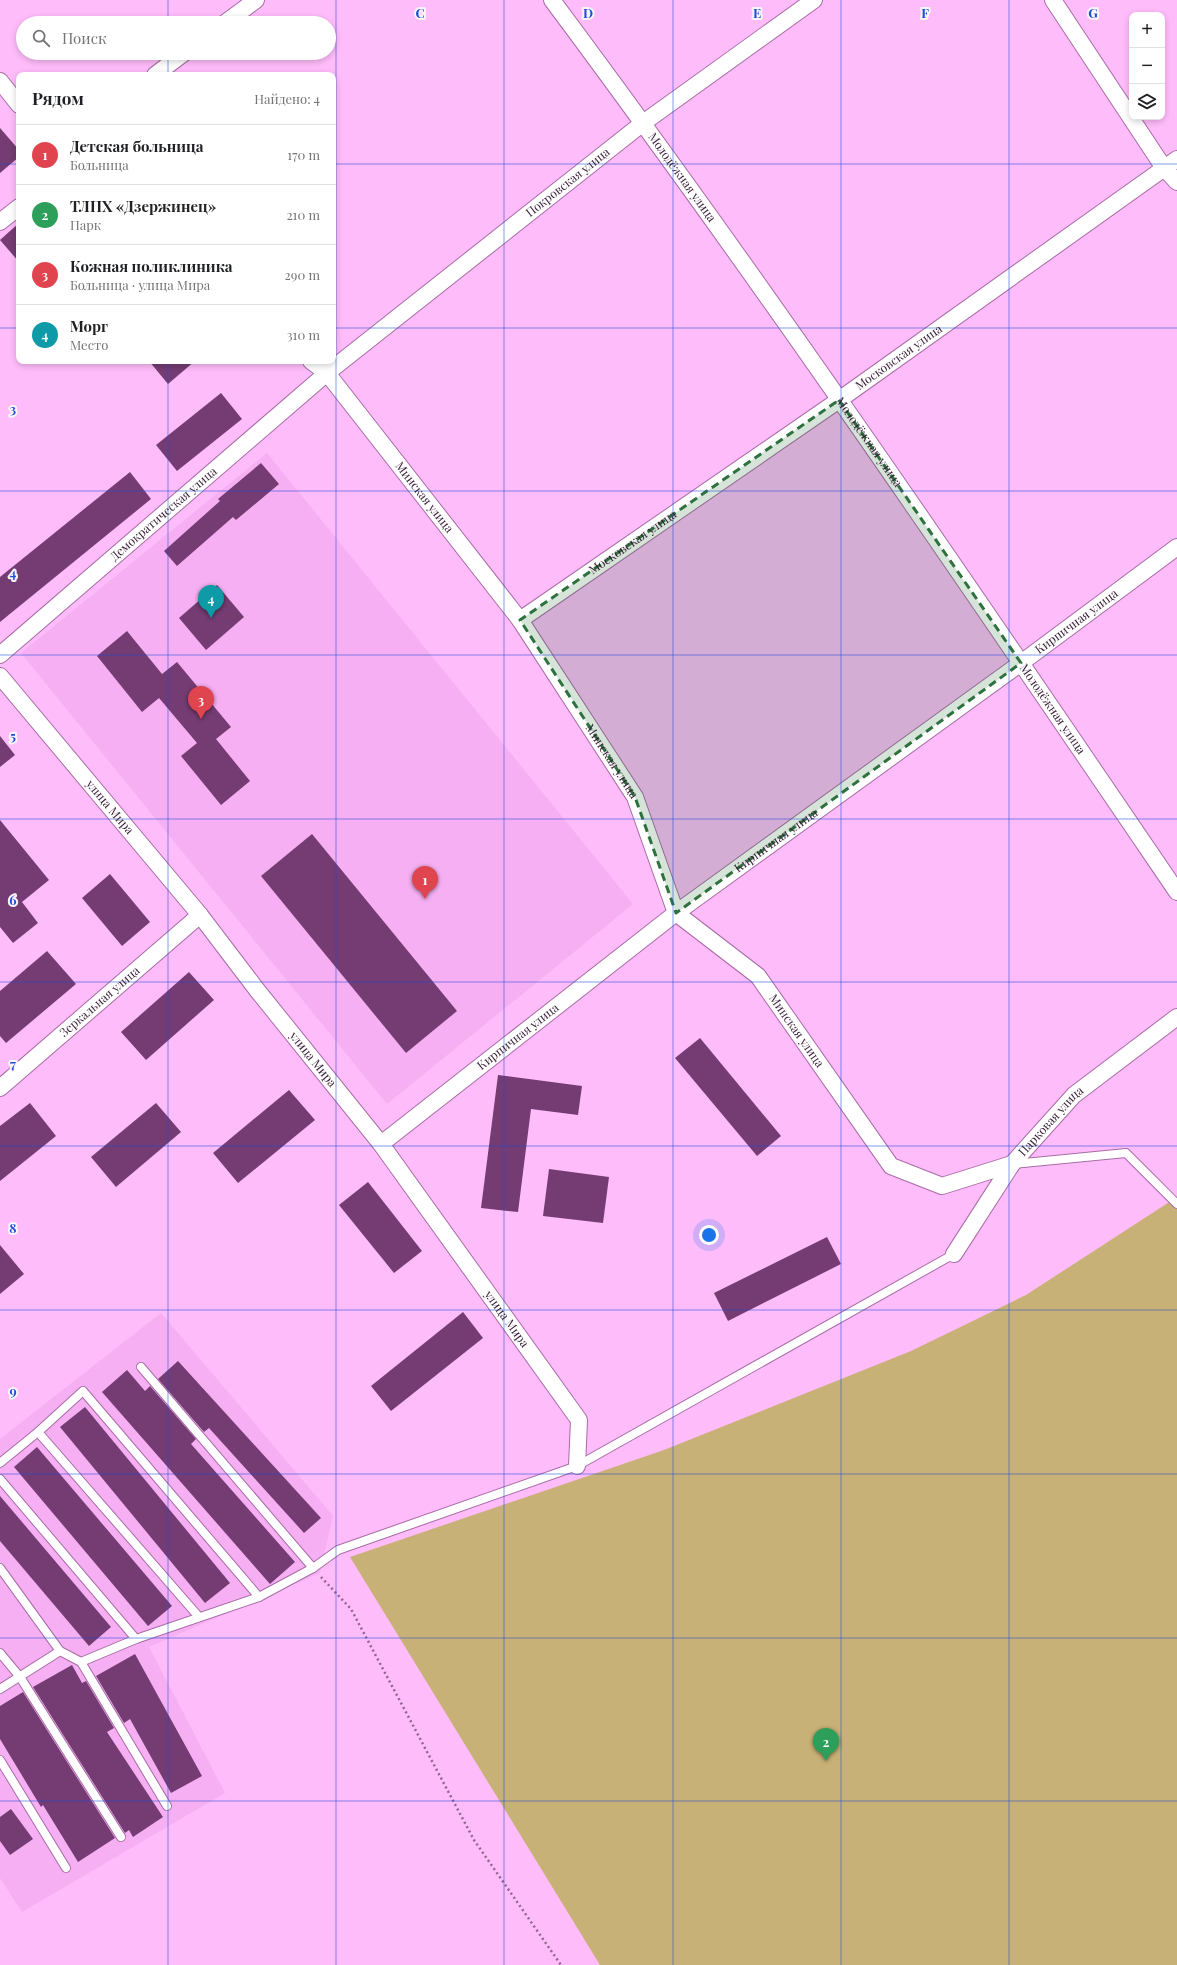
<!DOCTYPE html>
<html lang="ru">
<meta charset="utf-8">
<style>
:root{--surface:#fff;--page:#f6f6f6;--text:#202124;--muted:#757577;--line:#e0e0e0;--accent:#db2777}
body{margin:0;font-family:"Playfair Display",serif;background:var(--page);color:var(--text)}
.controls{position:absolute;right:12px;top:12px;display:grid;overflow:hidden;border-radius:8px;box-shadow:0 2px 6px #0003}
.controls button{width:36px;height:36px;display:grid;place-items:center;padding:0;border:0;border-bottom:1px solid var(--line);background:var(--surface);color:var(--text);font:20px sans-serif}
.you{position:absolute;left:709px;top:1235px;width:14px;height:14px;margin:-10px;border:3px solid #fff;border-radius:50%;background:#1a73e8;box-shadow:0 0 0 6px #1a73e833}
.badge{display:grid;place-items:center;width:26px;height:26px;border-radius:50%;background:var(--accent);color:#fff;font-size:13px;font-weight:700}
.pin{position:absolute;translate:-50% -33px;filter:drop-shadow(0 1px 2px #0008)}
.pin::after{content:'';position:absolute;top:21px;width:14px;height:12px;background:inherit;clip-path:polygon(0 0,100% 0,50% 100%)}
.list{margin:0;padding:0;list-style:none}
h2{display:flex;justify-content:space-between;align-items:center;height:52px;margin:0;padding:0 16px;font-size:17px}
h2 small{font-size:13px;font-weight:400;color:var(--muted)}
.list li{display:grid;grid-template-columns:26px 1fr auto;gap:12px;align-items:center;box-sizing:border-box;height:60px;padding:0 16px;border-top:1px solid var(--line)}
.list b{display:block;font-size:15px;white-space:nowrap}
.list p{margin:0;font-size:13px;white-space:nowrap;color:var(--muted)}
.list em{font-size:13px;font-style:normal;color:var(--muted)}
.icon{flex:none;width:22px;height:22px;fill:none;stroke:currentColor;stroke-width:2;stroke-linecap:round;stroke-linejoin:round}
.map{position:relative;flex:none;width:1177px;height:1965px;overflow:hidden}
.search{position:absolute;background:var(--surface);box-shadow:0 2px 6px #0003;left:16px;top:16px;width:320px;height:44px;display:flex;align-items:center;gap:10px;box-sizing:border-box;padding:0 14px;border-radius:22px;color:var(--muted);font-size:15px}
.panel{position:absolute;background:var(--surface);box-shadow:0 2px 6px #0003;left:16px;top:72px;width:320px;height:292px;border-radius:8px}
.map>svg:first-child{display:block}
.built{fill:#f5aff2}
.green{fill:#c8b176}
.building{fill:#743c72}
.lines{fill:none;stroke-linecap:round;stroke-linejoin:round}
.service-casing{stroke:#a86ca5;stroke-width:10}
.minor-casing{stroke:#a86ca5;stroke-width:18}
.path{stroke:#90658e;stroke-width:2.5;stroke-dasharray:2 3;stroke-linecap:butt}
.service{stroke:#fff;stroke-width:8}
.minor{stroke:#fff;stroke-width:16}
.marked{fill:#2d723d;fill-opacity:0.2;stroke:#2d723d;stroke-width:3;stroke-dasharray:8 5;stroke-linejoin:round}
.grid{fill:none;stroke:#1d4ed8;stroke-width:1;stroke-opacity:0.55}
.labels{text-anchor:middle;stroke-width:4;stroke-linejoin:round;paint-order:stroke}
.street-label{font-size:12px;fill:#341b33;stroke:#fbf4fa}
.grid-label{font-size:13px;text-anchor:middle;font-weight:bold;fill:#1d4ed8;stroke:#fbf4fa;stroke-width:4;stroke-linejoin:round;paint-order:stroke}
</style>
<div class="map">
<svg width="1177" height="1965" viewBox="0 0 1177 1965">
<rect width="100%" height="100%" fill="#febcfa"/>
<g class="built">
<polygon points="267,453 633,904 387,1104 21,653"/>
<polygon points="161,1313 333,1516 320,1573 149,1647 225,1793 22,1912 0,1878 0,1439"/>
</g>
<polygon class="green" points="1177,1197 1177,1965 600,1965 350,1557 664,1450 911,1351 1026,1295"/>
<g class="building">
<polygon points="0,128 19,150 19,157 0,173"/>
<polygon points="19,223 19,262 0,240"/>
<polygon points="149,361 195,361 168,384"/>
<polygon points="221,393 242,419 177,471 156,445"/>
<polygon points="261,463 279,484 236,520 233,517 177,566 164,551 220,501 218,499"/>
<polygon points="130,472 151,499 0,622 0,577"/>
<polygon points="217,585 244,617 206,650 179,618"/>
<polygon points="127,631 162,674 177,662 231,727 216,739 250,781 221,805 181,756 197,743 159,698 142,712 97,656"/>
<polygon points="0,736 15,755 0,767"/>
<polygon points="0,820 49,880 22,902 38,923 13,943 0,927"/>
<polygon points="312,834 457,1011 406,1053 261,876"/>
<polygon points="110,874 150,922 122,946 82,898"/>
<polygon points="47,951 76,984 6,1043 0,1036 0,991"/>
<polygon points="189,972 214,1000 146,1060 121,1032"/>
<polygon points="700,1038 781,1136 757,1156 675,1058"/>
<polygon points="498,1075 582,1086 578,1115 531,1109 518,1212 481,1208"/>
<polygon points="289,1090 315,1120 238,1183 213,1153"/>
<polygon points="30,1103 56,1136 0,1181 0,1126"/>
<polygon points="156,1103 181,1132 116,1187 91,1157"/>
<polygon points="549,1169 609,1177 603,1223 543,1216"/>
<polygon points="368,1182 422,1251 394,1273 339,1205"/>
<polygon points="827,1237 841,1264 728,1321 714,1293"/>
<polygon points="0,1245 24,1274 0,1294"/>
<polygon points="463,1312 483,1338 391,1411 371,1386"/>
<polygon points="178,1361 321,1518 304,1533 209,1428 204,1432 158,1379"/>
<polygon points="127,1370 145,1391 150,1386 196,1439 191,1444 295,1562 270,1584 102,1392"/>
<polygon points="85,1407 230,1583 205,1603 60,1427"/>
<polygon points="37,1447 172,1606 148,1626 14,1467"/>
<polygon points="0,1496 111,1627 89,1646 0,1541"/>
<polygon points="135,1654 202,1776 171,1793 130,1719 124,1723 96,1676"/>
<polygon points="72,1665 82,1683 86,1681 114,1728 107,1732 163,1817 133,1837 129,1830 125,1833 33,1687"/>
<polygon points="23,1692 115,1838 78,1862 43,1805 41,1807 0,1739 0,1706"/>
<polygon points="11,1809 33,1839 10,1855 0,1841 0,1817"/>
</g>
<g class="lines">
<g class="service-casing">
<g id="service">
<polyline points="1014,1164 1126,1153 1177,1204"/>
<polyline points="141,1367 313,1568"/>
<polyline points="38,1432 199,1617"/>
<polyline points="0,1463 38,1432 83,1391 259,1597"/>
<polyline points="0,1479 136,1639"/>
<polyline points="0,1568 60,1651"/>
<polyline points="0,1653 20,1677 121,1837"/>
<polyline points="81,1662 167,1806"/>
<polyline points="0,1689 60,1651 81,1662 136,1639 259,1597 313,1568 338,1550 577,1466 954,1254"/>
<polyline points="0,1760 66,1868"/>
</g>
</g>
<g class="minor-casing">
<g id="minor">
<path id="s1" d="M552 0C769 291 973 592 1177 892"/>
<polyline points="1053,0 1164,168 1177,182"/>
<polyline points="225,23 256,0"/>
<polyline points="155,75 184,53"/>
<polyline points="0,81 19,105"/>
<polyline points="0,222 19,207"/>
<path id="s2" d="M311 361 327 373 520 620 635 797 676 913 758 976 891 1166 942 1186 1012 1164"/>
<path id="s3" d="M520 620 839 400 1177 159"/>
<path id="s4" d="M0 655 327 373 643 123 814 0"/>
<path id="s5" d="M0 676 200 915 257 990 381 1144 579 1420 577 1466"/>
<path id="s6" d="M0 1088 200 915"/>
<path id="s7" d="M381 1144 676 913 1021 663 1177 547"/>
<path id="s8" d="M954 1254 1012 1164 1074 1095 1177 1017"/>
</g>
</g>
<polyline class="path" points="321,1577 351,1609 474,1840 561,1965"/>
<use href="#service" class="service"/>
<use href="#minor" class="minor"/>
</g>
<path class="marked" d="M839 400 1021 663 676 913 635 797 520 620Z"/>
<path class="grid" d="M168 0V23M336 0V1965M504 0V1965M673 0V1965M841 0V1965M1009 0V1965M168 53V75M0 164H19M333 164H1177M0 328H19M333 328H1177M168 361V1965M0 491H1177M0 655H1177M0 819H1177M0 982H1177M0 1146H1177M0 1310H1177M0 1474H1177M0 1638H1177M0 1801H1177"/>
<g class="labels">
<g class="street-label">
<text dy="4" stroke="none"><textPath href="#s1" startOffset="220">Молодёжная улица</textPath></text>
<text dy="4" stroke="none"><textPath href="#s4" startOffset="739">Покровская улица</textPath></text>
<text dy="4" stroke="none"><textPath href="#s3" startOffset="461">Московская улица</textPath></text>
<text dy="4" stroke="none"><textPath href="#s1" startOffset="544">Молодёжная улица</textPath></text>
<text dy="4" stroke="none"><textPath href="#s2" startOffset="178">Минская улица</textPath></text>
<text dy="4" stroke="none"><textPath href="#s4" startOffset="216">Демократическая улица</textPath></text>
<text dy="4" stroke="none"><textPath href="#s3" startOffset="137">Московская улица</textPath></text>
<text dy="4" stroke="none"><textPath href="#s7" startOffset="870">Кирпичная улица</textPath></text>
<text dy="4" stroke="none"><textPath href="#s1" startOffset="868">Молодёжная улица</textPath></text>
<text dy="4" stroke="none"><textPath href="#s2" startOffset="502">Минская улица</textPath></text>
<text dy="4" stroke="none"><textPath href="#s5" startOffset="171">улица Мира</textPath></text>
<text dy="4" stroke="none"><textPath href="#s7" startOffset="498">Кирпичная улица</textPath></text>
<text dy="4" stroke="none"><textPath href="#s6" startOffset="132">Зеркальная улица</textPath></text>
<text dy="4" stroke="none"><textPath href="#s2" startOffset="838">Минская улица</textPath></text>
<text dy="4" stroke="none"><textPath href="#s7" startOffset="174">Кирпичная улица</textPath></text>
<text dy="4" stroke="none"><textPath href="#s5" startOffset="495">улица Мира</textPath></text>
<text dy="4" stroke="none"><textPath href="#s8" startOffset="165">Парковая улица</textPath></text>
<text dy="4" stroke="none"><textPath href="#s5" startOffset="819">улица Мира</textPath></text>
</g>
</g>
<g class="grid-label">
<text x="420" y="18">C</text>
<text x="588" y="18">D</text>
<text x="757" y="18">E</text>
<text x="925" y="18">F</text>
<text x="1093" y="18">G</text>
<text x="13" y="414">3</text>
<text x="13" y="578">4</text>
<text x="13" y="741">5</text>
<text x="13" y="905">6</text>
<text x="13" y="1069">7</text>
<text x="13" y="1233">8</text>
<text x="13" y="1396">9</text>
</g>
</svg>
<div class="controls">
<button>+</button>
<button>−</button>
<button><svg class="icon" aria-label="layers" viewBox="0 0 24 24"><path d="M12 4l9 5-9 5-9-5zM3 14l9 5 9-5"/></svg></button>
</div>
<div class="you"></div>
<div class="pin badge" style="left:425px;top:899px;background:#e0444e">1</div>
<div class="pin badge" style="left:826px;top:1761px;background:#2e9e5b">2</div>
<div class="pin badge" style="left:201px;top:719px;background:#e0444e">3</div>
<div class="pin badge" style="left:211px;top:618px;background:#0f9aa8">4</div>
<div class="search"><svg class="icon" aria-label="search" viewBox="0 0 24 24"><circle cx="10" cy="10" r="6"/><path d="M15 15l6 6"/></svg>Поиск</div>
<section class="panel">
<h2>Рядом<small>Найдено: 4</small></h2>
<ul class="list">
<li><span class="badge" style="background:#e0444e">1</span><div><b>Детская больница</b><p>Больница</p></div><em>170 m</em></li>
<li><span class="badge" style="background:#2e9e5b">2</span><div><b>ТЛПХ «Дзержинец»</b><p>Парк</p></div><em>210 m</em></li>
<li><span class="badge" style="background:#e0444e">3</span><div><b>Кожная поликлиника</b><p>Больница · улица Мира</p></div><em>290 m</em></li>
<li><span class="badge" style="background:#0f9aa8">4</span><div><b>Морг</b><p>Место</p></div><em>310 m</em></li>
</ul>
</section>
</div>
